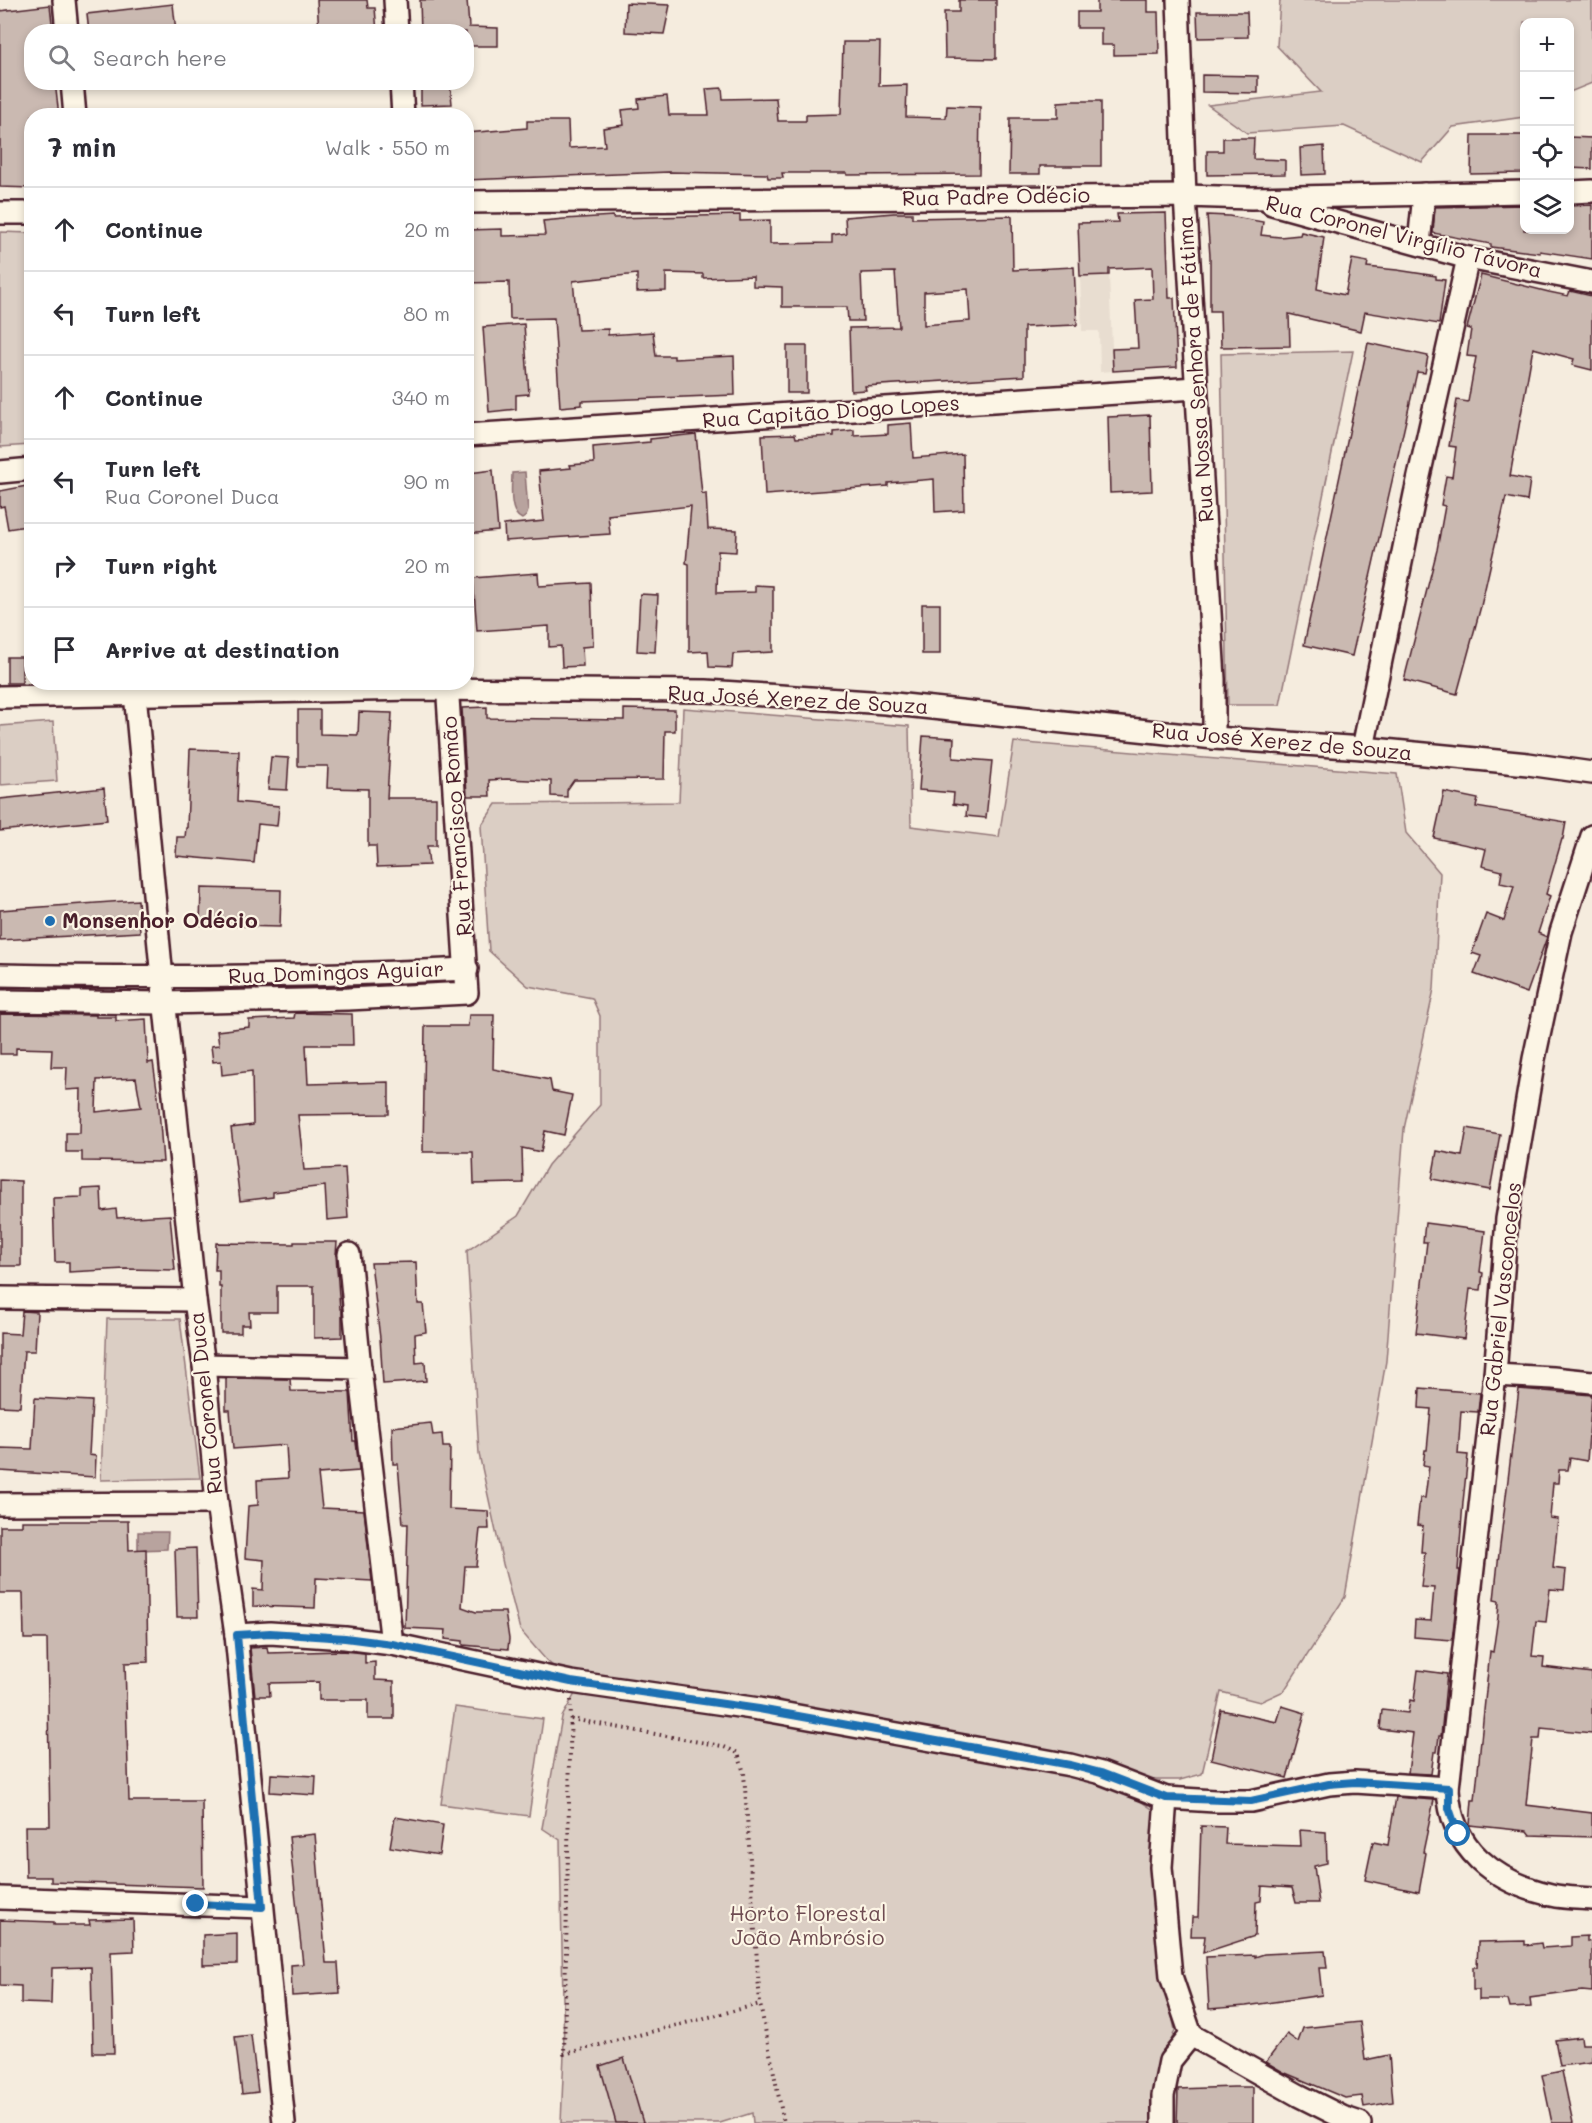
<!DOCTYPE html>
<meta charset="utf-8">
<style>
:root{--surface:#fff;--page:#f7f7f7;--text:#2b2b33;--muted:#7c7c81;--line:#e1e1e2}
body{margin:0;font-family:Mali,sans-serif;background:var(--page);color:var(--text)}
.controls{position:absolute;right:18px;top:18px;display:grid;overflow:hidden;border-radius:12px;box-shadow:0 3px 9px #0003}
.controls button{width:54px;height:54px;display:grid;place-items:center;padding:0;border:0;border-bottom:2px solid var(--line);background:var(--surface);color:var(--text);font:30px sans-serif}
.stop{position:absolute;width:18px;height:18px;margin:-14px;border:4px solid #1f6fb2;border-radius:50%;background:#fff}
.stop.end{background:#1f6fb2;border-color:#fff;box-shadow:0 2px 6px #0008}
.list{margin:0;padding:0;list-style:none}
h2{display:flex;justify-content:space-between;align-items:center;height:78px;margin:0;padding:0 24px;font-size:26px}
h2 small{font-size:20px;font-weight:400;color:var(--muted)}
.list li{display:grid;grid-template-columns:39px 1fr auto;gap:18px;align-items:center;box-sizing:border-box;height:84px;padding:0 24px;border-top:2px solid var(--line)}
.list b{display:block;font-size:22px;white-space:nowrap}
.list p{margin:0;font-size:20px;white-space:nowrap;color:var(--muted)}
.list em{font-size:20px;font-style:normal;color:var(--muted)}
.icon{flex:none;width:33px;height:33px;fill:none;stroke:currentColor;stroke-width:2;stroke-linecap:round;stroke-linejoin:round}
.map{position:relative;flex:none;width:1592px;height:2123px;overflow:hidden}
.search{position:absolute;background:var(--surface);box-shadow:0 3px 9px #0003;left:24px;top:24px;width:450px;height:66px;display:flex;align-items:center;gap:15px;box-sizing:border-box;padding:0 21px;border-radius:24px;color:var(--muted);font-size:22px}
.panel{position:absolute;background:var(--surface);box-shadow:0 3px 9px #0003;left:24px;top:108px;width:450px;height:582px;border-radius:24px}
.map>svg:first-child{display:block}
.built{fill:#e8ddd0}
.green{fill:#dbcec4;stroke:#927678;stroke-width:1.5}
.water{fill:#b8a39e;stroke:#8c6e70;stroke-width:1.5}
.building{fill:#cab9b1;stroke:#4a1f2b;stroke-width:1.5;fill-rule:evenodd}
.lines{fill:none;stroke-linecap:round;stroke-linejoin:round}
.minor-casing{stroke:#4a1f2b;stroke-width:26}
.path{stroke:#4a1f2b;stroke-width:4;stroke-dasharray:1.5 4.5;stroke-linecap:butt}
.minor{stroke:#fcf5e5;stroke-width:21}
.route{stroke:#1f6fb2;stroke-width:8}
.poi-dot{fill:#1f6fb2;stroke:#fcf5e5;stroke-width:2}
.labels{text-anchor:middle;stroke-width:4.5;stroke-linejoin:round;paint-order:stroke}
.street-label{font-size:21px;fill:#4a1f2b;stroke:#fcf5e5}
.poi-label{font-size:21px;font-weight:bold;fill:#4a1f2b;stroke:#fcf5e5;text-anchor:start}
.park-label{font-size:21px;fill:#6e4b51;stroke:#fcf5e5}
</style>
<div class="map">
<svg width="1592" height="2123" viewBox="0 0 1592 2123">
<rect width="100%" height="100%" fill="#f5ecde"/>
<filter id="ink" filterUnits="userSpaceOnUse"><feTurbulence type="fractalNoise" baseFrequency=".0167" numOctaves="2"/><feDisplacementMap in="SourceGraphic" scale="12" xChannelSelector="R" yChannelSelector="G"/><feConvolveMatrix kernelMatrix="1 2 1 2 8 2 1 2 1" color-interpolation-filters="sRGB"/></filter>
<g filter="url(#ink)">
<polygon class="built" points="1109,275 1113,371 1100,372 1099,331 1082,331 1080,276"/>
<g class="green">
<polygon points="1280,0 1592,0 1592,83 1570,92 1570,22 1524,22 1524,117 1453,127 1422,162 1344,126 1247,133 1208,105 1321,92 1277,46"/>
<polygon points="0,232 31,233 31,445 0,447"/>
<polygon points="1353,351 1280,705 1228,705 1221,354"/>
<polygon points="683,708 909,726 911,826 999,837 1014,742 1397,774 1406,833 1440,873 1434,989 1404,1129 1386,1361 1345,1597 1284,1691 1260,1702 1221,1692 1202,1774 1180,1780 1144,1780 571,1682 546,1660 520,1630 503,1564 479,1454 467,1251 518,1216 548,1165 600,1105 600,1016 592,998 528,986 489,951 481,826 496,804 679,802"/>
<polygon points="53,722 57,781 0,785 0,726"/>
<polygon points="107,1319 180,1319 200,1478 101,1480"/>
<polygon points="576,1692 858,1737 1087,1777 1127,1792 1155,1811 1163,1972 1175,2030 1158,2077 1158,2123 753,2123 752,2113 720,2123 561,2123 564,2054 560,1840 542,1828 562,1717"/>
<polygon points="455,1707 543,1719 529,1816 441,1804"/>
</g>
<g class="water">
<path d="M525 472 528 511 526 516 522 519C508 513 512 486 512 473Z"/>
<polygon points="138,1532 168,1532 167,1549 138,1550"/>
</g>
<g class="building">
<polygon points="317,0 367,0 368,8 375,8 377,32 319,32"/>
<polygon points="420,0 467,0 469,27 498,28 498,46 466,46 466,32 421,32"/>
<polygon points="959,0 996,0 996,59 945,58 944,12 959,12"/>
<polygon points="1097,0 1148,0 1148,12 1158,12 1159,54 1114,55 1114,45 1101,45 1101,28 1077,28 1077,12 1097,12"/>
<polygon points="626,3 670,5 664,34 625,32"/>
<polygon points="173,4 176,32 89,32 87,14"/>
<polygon points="50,5 53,32 32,32 32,82 55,82 59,116 32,116 32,188 0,187 0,11"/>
<polygon points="1197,12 1247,12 1248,37 1198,38"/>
<polygon points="843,42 880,42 879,86 907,85 906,117 946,118 947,106 980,107 979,174 847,175 847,173 782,173 783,178 768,178 767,174 669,172 466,180 466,133 527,128 527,121 568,121 569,148 605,146 603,128 624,125 622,110 639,108 638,99 667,96 669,115 709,115 706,89 722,88 723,99 776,98 778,121 806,121 806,115 841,114"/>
<polygon points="1202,75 1258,76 1258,93 1202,92"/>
<polygon points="450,83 452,104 421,105 421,85"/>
<polygon points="1073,101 1101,101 1101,166 1040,166 1040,174 1009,174 1010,118 1058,118 1058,102"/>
<polygon points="1472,135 1524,135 1524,173 1471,174"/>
<polygon points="1569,137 1592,138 1592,169 1569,168"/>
<polygon points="1223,138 1254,138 1253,159 1285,160 1285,174 1207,175 1207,151 1223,151"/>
<polygon points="1324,146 1325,174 1301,175 1300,148"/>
<polygon points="1524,205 1524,230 1569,230 1569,206 1592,205 1592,259 1540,251 1540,253 1491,247 1491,244 1433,233 1435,207"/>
<path d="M894 213H912V218L1012 216 1013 270 1074 267 1077 325 1024 327V376L865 386 866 390 851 391 849 328 899 327 895 272 861 273 863 321H848L847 307H782V287L753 286V276L703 278V274L666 273V291L637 292V274L573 281 578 330 608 329V335L653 332 656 356H674V359L734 356 735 395 582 401V405L560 407 554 318 510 319 509 282 466 283V230L502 229V236L545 235 543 221 564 219 613 216V218L740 215V221L770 220V244L832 243V235L846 233 845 217ZM968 289 970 321 924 325V292Z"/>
<polygon points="1166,213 1169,298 1174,298 1177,367 1113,371 1112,349 1138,348 1135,300 1153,299 1152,267 1109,269 1109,275 1080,276 1078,223 1118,222 1117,214"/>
<polygon points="1207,215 1229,216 1263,222 1261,235 1280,237 1300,235 1301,232 1324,237 1317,289 1345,295 1352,259 1368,262 1367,267 1397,270 1436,276 1436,279 1445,280 1439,324 1365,312 1361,331 1289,314 1290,346 1221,347 1220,311 1210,311 1210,256"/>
<polygon points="1481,275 1549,292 1568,296 1570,291 1592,296 1592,370 1572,365 1574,359 1533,348 1510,476 1530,480 1527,501 1506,497 1481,606 1457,694 1404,680 1437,550 1445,506 1441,505 1446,476 1452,477 1456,447 1449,446 1457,400 1468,402 1476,357 1467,356 1471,329 1467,328"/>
<polygon points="524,324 529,394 516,395 516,409 489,412 483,327"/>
<polygon points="1368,343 1428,356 1425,373 1417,372 1352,656 1304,645"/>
<rect x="787" y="346" width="20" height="47"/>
<polygon points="1150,415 1152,491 1110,493 1108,417"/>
<polygon points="911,423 913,458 963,454 964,510 935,512 934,479 888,483 888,486 765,495 762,435 795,434 796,438 834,436 834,432 854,430 854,436 888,434 888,425"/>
<polygon points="696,434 702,494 706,493 708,529 737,530 736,552 718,551 717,593 755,592 755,585 773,586 773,652 733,654 732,668 709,667 708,651 689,652 689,564 686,563 691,506 608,515 610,534 505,541 504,525 544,521 539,471 571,468 570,465 594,463 593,447 650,442 650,439"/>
<polygon points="493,470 498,531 466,534 466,483 469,482 469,473"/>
<polygon points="32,485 32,525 8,529 4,506 0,507 0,491"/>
<polygon points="538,573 539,586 591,583 593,646 582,647 583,666 562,667 561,646 549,647 549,626 477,631 473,578"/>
<polygon points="640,594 658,595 655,652 637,651"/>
<rect x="922" y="604" width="18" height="50"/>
<rect x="7" y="657" width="15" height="26"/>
<polygon points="487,707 487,718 624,720 624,709 675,710 675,731 665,731 664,779 574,780 567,790 567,797 551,796 551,781 507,779 489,780 490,796 467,796 462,708"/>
<polygon points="298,710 320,710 320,734 358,735 359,712 392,713 387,798 436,798 436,846 427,846 429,865 377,867 376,846 368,846 368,789 327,788 328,766 298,766"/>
<polygon points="923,736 954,738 953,758 992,761 986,818 966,816 967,806 953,804 954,793 919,790"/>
<polygon points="190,749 239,751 237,802 279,806 277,826 258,824 254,863 176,856 177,837 185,837 186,828 187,828"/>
<polygon points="271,757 289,758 287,790 268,789"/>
<polygon points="104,788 107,820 0,831 0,799"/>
<polygon points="1444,792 1478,799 1476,807 1566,822 1563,839 1562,839 1546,894 1550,896 1538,933 1547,937 1527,993 1474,974 1481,956 1472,953 1486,914 1504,921 1514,886 1500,883 1502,871 1482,866 1486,849 1434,838"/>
<polygon points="201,888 281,890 280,927 200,925"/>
<polygon points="138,900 140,932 0,940 0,910"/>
<polygon points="295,1013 352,1014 353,1045 306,1045 308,1084 389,1082 389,1114 298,1115 304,1170 345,1168 348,1218 327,1220 325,1186 273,1192 273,1197 240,1201 231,1128 253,1125 252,1071 222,1075 221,1061 213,1062 211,1046 219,1045 217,1031 249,1027 249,1020 294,1018"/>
<path d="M0 1014 96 1015V1017H116V1021L146 1019 148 1063 153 1062 158 1096 163 1162 82 1161V1152H66V1133H80L81 1089 66 1090 67 1067H51L52 1049 16 1048V1054H0ZM136 1078 141 1107 96 1112 97 1080Z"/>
<polygon points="469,1015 494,1015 493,1069 550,1080 552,1091 572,1095 564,1135 545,1131 541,1152 522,1148 523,1183 474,1184 473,1152 423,1152 425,1026 468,1026"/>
<polygon points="1467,1128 1500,1134 1490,1190 1432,1179 1437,1151 1462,1156"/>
<polygon points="0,1180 21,1181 21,1266 0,1266"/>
<polygon points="101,1188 102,1211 116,1209 117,1218 170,1215 175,1270 125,1269 69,1272 69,1262 55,1262 53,1198 82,1197 82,1189"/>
<polygon points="1425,1223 1485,1231 1480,1272 1483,1273 1481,1290 1470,1289 1464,1339 1416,1333 1427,1242 1423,1242"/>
<polygon points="294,1242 337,1242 336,1255 340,1309 342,1309 342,1337 314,1338 314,1286 277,1286 277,1312 249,1312 250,1325 241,1325 241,1333 221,1333 221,1287 219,1287 219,1270 215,1270 216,1243 294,1244"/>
<polygon points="416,1262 418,1304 423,1304 426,1332 415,1334 416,1363 425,1362 426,1381 383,1384 380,1338 371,1263"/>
<polygon points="22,1311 37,1312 35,1351 24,1351 20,1407 0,1406 0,1333 20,1334"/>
<polygon points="226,1378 290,1379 291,1391 350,1392 353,1441 356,1441 359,1471 318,1474 322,1508 364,1510 372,1581 316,1578 315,1608 253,1606 253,1589 263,1590 264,1560 245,1558 248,1506 258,1505 257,1480 288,1478 286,1445 233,1449 230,1410 226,1410"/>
<polygon points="1420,1388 1480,1393 1478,1412 1461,1411 1458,1454 1468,1455 1463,1502 1458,1570 1460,1570 1452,1640 1414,1637 1415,1620 1431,1621 1434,1588 1421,1587 1425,1552 1421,1552 1423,1526 1417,1525 1420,1498 1425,1498 1429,1466 1423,1465 1425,1450 1427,1450 1431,1409 1419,1408"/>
<polygon points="1519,1389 1592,1395 1587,1461 1570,1458 1568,1470 1559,1470 1558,1483 1553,1483 1550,1518 1558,1519 1553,1568 1566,1570 1564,1590 1550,1589 1546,1622 1536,1621 1532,1656 1544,1657 1543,1667 1592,1673 1592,1733 1541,1728 1540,1739 1533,1739 1526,1805 1592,1813 1592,1837 1530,1835 1527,1831 1470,1825 1472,1800 1475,1800 1490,1651 1493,1652 1498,1617 1499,1601 1494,1600 1498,1562"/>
<polygon points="35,1398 92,1401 89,1455 96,1456 95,1477 0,1471 0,1448 32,1449"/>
<polygon points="431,1423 433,1435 442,1434 443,1447 450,1447 449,1509 488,1511 489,1529 480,1529 476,1566 465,1566 462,1607 476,1612 505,1612 509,1639 508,1649 463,1645 463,1641 445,1639 446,1630 405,1628 408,1524 403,1524 398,1464 393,1464 392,1427"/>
<polygon points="22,1521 128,1521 129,1550 146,1549 148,1662 125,1663 129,1801 202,1801 203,1887 51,1882 51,1877 26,1877 25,1826 50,1826 47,1639 24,1639 23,1593 0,1593 0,1526 22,1526"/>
<polygon points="196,1548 198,1617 177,1617 175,1549"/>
<polygon points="267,1647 268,1653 342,1651 365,1653 365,1663 375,1662 375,1680 394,1681 394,1719 368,1719 368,1700 319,1700 319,1682 269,1683 270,1696 255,1696 250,1648"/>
<polygon points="1418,1670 1447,1674 1441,1736 1439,1736 1437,1752 1434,1752 1431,1774 1408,1773 1413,1733 1380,1729 1382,1710 1408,1713 1410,1700 1414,1701"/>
<polygon points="1282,1706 1305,1713 1287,1778 1211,1759 1221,1710 1277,1722"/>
<polygon points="271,1774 316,1776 315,1795 270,1792"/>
<polygon points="1396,1797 1434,1800 1423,1852 1426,1853 1419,1892 1365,1880 1373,1842 1388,1845"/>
<polygon points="395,1817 443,1825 439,1855 390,1847"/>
<polygon points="1201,1826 1226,1827 1225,1844 1301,1846 1300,1830 1326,1832 1327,1863 1314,1866 1319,1903 1296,1903 1292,1888 1262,1886 1261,1901 1256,1902 1255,1936 1203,1953 1205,1936 1191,1936 1192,1917 1198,1917"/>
<polygon points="315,1834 326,1963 338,1963 340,1993 292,1996 291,1965 303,1964 289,1837"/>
<polygon points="133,1919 134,1951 111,1952 114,2053 93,2053 91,1967 52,1968 51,2004 21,2003 21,1986 0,1985 0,1920 54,1922 54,1925 90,1925 89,1920"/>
<polygon points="237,1933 237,1964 203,1965 203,1935"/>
<polygon points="1587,1936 1587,1942 1592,1941 1592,1992 1582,1991 1530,1998 1531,2007 1510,2008 1508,2000 1479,2000 1479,1990 1473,1990 1473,1967 1477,1967 1478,1942 1525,1941 1525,1945 1541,1943 1542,1948 1571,1946 1571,1937"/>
<polygon points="1325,1951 1327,1968 1319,1968 1322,1995 1246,2006 1209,2009 1206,1957 1255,1955 1255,1957 1264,1954"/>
<polygon points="1360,2022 1365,2060 1389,2055 1393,2102 1364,2107 1362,2096 1345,2098 1283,2072 1266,2062 1287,2034 1298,2042 1303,2028"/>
<polygon points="251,2035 258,2092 242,2094 235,2037"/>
<polygon points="1581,2037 1582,2044 1592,2044 1592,2062 1560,2066 1555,2040"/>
<polygon points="624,2058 643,2123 616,2123 600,2066"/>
<polygon points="1562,2071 1573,2123 1552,2123 1542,2075"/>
<polygon points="1234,2087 1253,2087 1253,2123 1177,2123 1178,2089"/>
</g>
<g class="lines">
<g class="minor-casing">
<g id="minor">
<polyline points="64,0 67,32"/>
<polyline points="395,0 397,32"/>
<polyline points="1178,0 1185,196 1214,679 1214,738"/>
<polyline points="72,82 75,116"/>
<polyline points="401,82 403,116"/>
<polyline points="1570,192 1592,191"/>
<polyline points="466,202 1185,196 1251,198 1524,192"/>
<polyline points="1272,204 1468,258 1592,282"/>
<polyline points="0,213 32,213"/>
<polyline points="1419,244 1424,194"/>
<polyline points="466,435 1196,388"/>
<polyline points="0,472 32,469"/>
<polyline points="134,683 162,978 195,1300 204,1365 217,1503 236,1635 284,2123"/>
<polyline points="0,697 415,689 706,691 885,703 1214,738 1363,748 1528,764 1592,773"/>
<polyline points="1363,748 1415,494 1468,258"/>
<path d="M1592 836 1561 932 1534 1059 1507 1219 1495 1375 1448 1788C1450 1849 1495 1882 1551 1895 1564 1898 1579 1898 1592 1899"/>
<path d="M0 975C156 978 311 977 467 969"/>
<polyline points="0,1001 165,1003 348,999 467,993 447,682"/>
<polyline points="349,1254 360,1368"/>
<polyline points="0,1298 195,1300"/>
<polyline points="204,1365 360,1368 392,1644"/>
<polyline points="1495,1375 1553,1378 1592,1382"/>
<polyline points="0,1504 217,1503"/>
<polyline points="236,1635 270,1633 345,1638 392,1644 571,1682 759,1709 1070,1765 1101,1773 1166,1798 1215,1801 1251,1801 1329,1784 1355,1782 1448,1788"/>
<polyline points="0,1898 262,1907"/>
<polyline points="1191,2035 1298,2095 1342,2117 1360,2123"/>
<polyline points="1163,2123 1163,2096 1170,2061 1191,2035 1171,1976 1161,1867 1166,1798"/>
</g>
</g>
<g class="path">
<polyline points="571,1700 564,2054 760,2004"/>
<polyline points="571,1719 722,1746 738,1753 744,1773 760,2004 784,2123"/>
</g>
<use href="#minor" class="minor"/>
</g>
</g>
<g class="lines" filter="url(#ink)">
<polyline class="route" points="196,1904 262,1907 237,1635 270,1633 345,1638 392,1644 571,1682 759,1709 1070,1765 1101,1773 1166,1798 1251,1801 1329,1784 1355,1782 1449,1788 1449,1808 1458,1834"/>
</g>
<circle class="poi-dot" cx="50" cy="921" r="6"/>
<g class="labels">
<g class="street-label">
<text transform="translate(996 197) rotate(-1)" y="7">Rua Padre Odécio</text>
<text transform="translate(1404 237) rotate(14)" y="7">Rua Coronel Virgílio Távora</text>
<text transform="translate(1196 369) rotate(-94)" y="7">Rua Nossa Senhora de Fátima</text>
<text transform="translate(831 412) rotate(-4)" y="7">Rua Capitão Diogo Lopes</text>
<text transform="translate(798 700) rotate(3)" y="7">Rua José Xerez de Souza</text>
<text transform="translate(1282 742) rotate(5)" y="7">Rua José Xerez de Souza</text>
<text transform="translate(457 826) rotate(-94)" y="7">Rua Francisco Romão</text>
<text transform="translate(336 973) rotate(-2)" y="7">Rua Domingos Aguiar</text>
<text transform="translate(1501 1309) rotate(-84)" y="7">Rua Gabriel Vasconcelos</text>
<text transform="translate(206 1403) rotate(-96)" y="7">Rua Coronel Duca</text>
</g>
<g class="poi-label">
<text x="62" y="928">Monsenhor Odécio</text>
</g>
<g class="park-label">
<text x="808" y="1921">Horto Florestal<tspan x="808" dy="24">João Ambrósio</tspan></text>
</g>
</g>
</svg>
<div class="controls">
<button>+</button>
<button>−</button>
<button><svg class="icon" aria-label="locate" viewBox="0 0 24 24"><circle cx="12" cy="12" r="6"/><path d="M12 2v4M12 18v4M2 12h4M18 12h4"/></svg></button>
<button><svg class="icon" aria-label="layers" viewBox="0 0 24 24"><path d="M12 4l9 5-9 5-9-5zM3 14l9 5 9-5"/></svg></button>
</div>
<div class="stop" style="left:1458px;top:1834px"></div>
<div class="stop end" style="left:196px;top:1904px"></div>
<div class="search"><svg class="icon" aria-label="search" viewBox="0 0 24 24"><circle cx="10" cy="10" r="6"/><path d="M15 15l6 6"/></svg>Search here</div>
<section class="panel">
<h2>7 min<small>Walk · 550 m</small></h2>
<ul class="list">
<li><svg class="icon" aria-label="ahead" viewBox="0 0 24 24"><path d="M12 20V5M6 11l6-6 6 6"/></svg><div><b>Continue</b></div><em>20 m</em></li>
<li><svg class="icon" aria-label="left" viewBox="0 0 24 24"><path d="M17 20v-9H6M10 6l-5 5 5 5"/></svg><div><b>Turn left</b></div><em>80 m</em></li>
<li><svg class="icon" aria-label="ahead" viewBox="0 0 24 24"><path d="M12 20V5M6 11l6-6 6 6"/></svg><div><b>Continue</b></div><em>340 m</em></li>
<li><svg class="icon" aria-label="left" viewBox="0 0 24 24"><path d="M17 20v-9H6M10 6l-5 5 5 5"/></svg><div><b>Turn left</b><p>Rua Coronel Duca</p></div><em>90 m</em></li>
<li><svg class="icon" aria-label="right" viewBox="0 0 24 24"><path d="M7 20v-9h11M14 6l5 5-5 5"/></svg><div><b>Turn right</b></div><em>20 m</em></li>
<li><svg class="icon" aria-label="arrive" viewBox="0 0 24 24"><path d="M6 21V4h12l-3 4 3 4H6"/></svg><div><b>Arrive at destination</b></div></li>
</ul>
</section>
</div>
